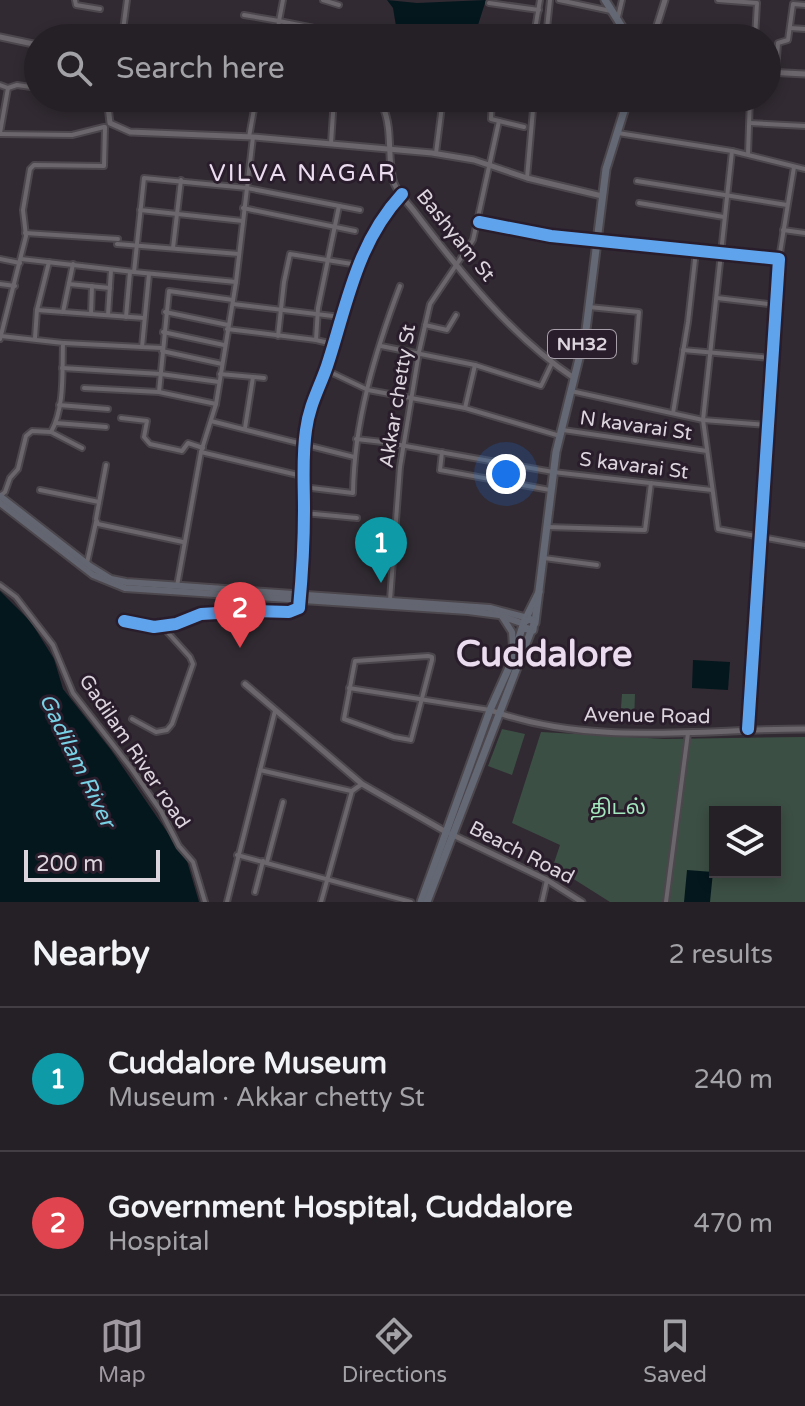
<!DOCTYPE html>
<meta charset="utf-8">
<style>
:root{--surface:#252026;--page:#312d32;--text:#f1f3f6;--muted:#a3a3a7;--line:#423e43;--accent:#a099a2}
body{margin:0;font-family:"Varela Round","Noto Sans Tamil",sans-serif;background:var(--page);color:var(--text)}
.controls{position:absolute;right:24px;bottom:24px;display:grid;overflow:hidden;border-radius:0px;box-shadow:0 4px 12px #0003}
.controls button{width:72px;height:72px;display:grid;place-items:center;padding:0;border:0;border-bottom:2px solid var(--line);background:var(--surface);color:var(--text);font:40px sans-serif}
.scale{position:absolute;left:24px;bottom:20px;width:136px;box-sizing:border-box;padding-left:8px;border:4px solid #dcd5de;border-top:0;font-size:22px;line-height:28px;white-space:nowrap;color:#dcd5de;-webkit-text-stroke:6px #291d2b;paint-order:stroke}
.you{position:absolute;left:506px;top:474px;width:28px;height:28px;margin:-20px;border:6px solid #fff;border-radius:50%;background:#1a73e8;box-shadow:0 0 0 12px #1a73e833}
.badge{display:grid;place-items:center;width:52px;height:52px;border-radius:50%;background:var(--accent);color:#fff;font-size:26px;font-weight:700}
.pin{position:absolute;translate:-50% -66px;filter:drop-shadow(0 2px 4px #0008)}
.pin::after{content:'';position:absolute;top:42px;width:28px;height:24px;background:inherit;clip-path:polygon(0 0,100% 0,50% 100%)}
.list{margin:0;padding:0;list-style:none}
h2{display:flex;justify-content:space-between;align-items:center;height:104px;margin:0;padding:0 32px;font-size:34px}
h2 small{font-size:26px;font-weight:400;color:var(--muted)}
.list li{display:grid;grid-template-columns:52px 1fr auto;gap:24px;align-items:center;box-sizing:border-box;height:144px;padding:0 32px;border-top:2px solid var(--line)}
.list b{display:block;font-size:30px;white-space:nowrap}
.list p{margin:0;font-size:26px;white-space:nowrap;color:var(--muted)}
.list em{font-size:26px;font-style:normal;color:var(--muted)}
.icon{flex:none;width:44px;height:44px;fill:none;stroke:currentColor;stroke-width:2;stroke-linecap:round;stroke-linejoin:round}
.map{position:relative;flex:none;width:805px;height:902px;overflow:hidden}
.search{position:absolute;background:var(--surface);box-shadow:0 4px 12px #0003;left:24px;right:24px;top:24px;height:88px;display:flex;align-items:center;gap:20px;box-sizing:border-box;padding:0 28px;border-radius:44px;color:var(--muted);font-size:30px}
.sheet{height:392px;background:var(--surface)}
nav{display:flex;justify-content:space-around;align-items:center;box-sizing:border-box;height:112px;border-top:2px solid var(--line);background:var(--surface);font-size:22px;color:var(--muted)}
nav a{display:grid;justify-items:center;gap:4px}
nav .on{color:var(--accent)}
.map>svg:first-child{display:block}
.green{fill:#3c4f44;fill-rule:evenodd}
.water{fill:#04171d}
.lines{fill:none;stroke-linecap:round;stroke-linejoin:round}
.minor-casing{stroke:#4c464d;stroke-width:8}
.tertiary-casing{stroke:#4c464d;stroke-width:9}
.secondary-casing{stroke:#4c464d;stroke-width:9}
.primary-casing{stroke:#4c464d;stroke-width:10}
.trunk-casing{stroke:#4c464d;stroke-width:11}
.minor{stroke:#6a666b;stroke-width:4}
.tertiary{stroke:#6a666b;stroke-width:5}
.secondary{stroke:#6a666b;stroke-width:5}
.primary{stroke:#636670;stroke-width:6}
.trunk{stroke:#636874;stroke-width:7}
.cycleway-casing{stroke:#291d2b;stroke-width:17}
.cycleway{stroke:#60a3ed;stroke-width:12}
.labels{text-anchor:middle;stroke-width:6;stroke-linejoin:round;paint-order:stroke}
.shield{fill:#291d2b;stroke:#a69ea8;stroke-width:2}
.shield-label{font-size:18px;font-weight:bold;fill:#dcd5de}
.street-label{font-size:20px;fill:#dcd5de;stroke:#291d2b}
.park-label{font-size:20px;fill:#a3e7be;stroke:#291d2b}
.water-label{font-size:22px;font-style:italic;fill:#78d0e5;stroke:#291d2b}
.quarter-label{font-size:24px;letter-spacing:2px;fill:#ecdcef;stroke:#291d2b}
.town-label{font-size:36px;font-weight:bold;fill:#ecdcef;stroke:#291d2b}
</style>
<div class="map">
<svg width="805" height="902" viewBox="0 0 805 902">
<rect width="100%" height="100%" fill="#312a32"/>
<g class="green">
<polygon points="622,694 635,694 634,722 620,722"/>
<polygon points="502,729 525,734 512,775 488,766"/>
<path d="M541 732 665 739 805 737V902H610L553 866 560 845 512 823ZM715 812H775V872H715Z"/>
</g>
<g class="water">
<path d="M387 0 417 3 486 0 478 25 471 37C450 40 440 28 424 30 413 32 408 36 397 32L393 8Z"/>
<polygon points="0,591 31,622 54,659 63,689 111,750 187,861 199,902 0,902"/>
<polygon points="693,660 730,662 728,690 692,688"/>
<polygon points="687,870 713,872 710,902 684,902"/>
</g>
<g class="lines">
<g class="minor-casing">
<g id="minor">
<polyline points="75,0 76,5 100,9"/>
<polyline points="323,0 339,5"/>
<polyline points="559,0 611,11"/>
<polyline points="718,0 757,3 755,38"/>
<polyline points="489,3 539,10"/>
<polyline points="244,15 279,21 283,0"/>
<polyline points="618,17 622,0"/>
<polyline points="790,28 805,29"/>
<polyline points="482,30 534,35 540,0"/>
<polyline points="122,38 127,0"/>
<polyline points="277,38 279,21 334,32"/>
<polyline points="546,38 550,0"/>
<polyline points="776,73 778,43 788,40 793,4 805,5"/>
<polyline points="0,85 8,88 0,133"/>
<polyline points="8,88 17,85 38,88"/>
<polyline points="492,98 491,119 524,127"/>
<polyline points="534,104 567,108 571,98"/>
<polyline points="750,123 805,126"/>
<polyline points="618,133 732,151 805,169"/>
<polyline points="0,134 72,135 104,127"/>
<polyline points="249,137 256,98"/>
<polyline points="331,143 334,98"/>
<polyline points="732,151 703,420 718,529 805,545"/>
<polyline points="436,153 443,98"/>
<polyline points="748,154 750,98"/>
<polyline points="527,178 534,98"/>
<polyline points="637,181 787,205"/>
<polyline points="639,203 724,217"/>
<polyline points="243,208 355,231"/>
<polyline points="140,210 243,221"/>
<polyline points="479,222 551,236 779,259 748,729"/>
<polyline points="783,230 805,233"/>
<polyline points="25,233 118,239"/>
<polyline points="117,244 239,254"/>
<polyline points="173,248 181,180"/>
<polyline points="0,259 20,263"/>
<polyline points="21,259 134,272"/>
<polyline points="779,259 794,167"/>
<polyline points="149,274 142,347 162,348"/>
<polyline points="236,282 134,272 144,178 247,188 360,210"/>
<polyline points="0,284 15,286"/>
<polyline points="69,284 110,288"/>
<polyline points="717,298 776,305"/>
<polyline points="233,304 341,317"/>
<polyline points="589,307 639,312 635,361"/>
<polyline points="37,310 144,318"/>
<polyline points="63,312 73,264"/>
<polyline points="165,312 228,325"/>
<polyline points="91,314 92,286"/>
<polyline points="108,315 111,270"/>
<polyline points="126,317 130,272"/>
<polyline points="425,325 447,330 456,315"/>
<polyline points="227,329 316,340 333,344"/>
<polyline points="163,332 224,345"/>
<path d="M1 336 63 343C62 370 65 408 51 432L82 448"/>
<polyline points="278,336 284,282 290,254 358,265"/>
<polyline points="35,338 37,310 49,262"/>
<polyline points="0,339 26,236 23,210 30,169 34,165 104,166 105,127"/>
<polyline points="316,340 318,308 339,206"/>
<polyline points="64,343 142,347"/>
<polyline points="381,346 475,365 541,386 552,363"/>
<polyline points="683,350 771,358"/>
<polyline points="162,351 222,364"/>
<polyline points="62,368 161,374 219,382"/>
<polyline points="326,370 368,390 465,408 560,436"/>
<polyline points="220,374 264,378"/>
<polyline points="84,388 159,392 216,404"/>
<polyline points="571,391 703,420 768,425"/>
<polyline points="159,392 169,291 233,300"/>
<polyline points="59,405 108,409"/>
<polyline points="465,408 475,365"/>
<polyline points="673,413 688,322 696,251"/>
<polyline points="121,418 147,421 144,437 150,444 182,451 188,443 203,448"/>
<polyline points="211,421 354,457"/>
<polyline points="56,423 106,427"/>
<polyline points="245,428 253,377"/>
<polyline points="563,430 707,451"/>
<polyline points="356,439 383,442 553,472 712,490"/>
<polyline points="201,452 302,476"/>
<polyline points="442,452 440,470 550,490"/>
<polyline points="106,465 96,519 98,524 183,542"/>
<path d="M303 487 353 493C354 422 375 352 400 286"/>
<polyline points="40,490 99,502"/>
<polyline points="0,496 5,492 10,478 18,469 26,436 32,431 51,432"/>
<polyline points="304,513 357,518"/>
<polyline points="547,527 645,530 651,483"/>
<polyline points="544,558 597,565"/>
<polyline points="87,563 96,522"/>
<polyline points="0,585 16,597 53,645 73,693 132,769 161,811 179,846 193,862 205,902"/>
<polyline points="177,586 201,452 216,404 236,282 253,137"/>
<polyline points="390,600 400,467 419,352 430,304 473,240 499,121"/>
<path d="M124 621C143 625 161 628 180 622 187 620 195 615 203 614 234 609 266 616 297 610L300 600"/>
<polygon points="428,656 432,657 432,660 411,740 394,737 344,719 355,661"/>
<polyline points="349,688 490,710"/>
<polyline points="132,719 156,732 167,730 172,724 193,664 190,657 161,625"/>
<polyline points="260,770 351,791"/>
<polyline points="237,855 411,902"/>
<polyline points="267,862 283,802"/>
<polyline points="255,892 263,861"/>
<polyline points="227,902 275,711"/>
<polyline points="321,902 352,791 362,784"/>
<polyline points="542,902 547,880"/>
<polyline points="666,902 688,733"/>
</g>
</g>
<g class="tertiary-casing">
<g id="tertiary">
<polyline points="0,37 38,45"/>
<polyline points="653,38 665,0"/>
<polyline points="767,72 805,74"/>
<polyline points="107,98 110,123 130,132 253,137 432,153 474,160 527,178 602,196"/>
<path d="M354 98 374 102 383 107C393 130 387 156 393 180 396 192 410 205 417 215 462 274 512 337 574 378"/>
<path d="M300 595C301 568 303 542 304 515 305 487 302 458 306 430 309 406 319 388 327 366 347 305 357 244 402 194"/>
<polyline points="245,684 362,784 446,832"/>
<path d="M490 710C591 747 700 729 805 729"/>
</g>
</g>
<g class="secondary-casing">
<polyline id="secondary" points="451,834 547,880 582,902"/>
</g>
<g class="primary-casing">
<g id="primary">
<polyline points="0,496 90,566 111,579 126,582 490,608 528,618"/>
<polyline points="0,503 93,575 125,588 468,611 499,615 524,624"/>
<polyline points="503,618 512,632 513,647"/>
</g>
</g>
<g class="trunk-casing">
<g id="trunk">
<polyline points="605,0 629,38"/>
<polyline points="525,620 539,592"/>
<polyline points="535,623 556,452 586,330 606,169 628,98"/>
<polyline points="421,902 490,710 511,663 524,622 529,619 534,621 533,630 524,628"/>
<polyline points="427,902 531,631"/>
</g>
</g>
<use href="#minor" class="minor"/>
<use href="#tertiary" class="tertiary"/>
<use href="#secondary" class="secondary"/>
<use href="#primary" class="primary"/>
<use href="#trunk" class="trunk"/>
<g class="cycleway-casing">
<g id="cycleway">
<polyline points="479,222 551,236 779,259 748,729"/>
<path d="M124 621 154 627 176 624 201 614 250 611 289 612 299 608C302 576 304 542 304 510 304 483 302 456 306 430 309 406 319 389 327 366 347 305 356 244 402 194"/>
</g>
</g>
<use href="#cycleway" class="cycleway"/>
</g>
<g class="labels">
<rect class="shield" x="548" y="330" width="68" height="28" rx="6"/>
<g class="shield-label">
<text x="582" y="350">NH32</text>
</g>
<g class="street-label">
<text transform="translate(456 235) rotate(51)" y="7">Bashyam St</text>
<text transform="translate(397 396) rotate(-81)" y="7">Akkar chetty St</text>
<text transform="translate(636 425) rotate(8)" y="7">N kavarai St</text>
<text transform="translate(634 465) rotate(7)" y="7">S kavarai St</text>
<text transform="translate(647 715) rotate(1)" y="7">Avenue Road</text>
<text transform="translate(135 751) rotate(56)" y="7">Gadilam River road</text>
<text transform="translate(522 852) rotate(27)" y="7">Beach Road</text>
</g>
<g class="park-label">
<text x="618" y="814">திடல்</text>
</g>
<g class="water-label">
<text transform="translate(78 760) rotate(64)" y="8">Gadilam River</text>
</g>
<g class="quarter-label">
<text x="303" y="181">VILVA NAGAR</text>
</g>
<g class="town-label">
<text x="544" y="666">Cuddalore</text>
</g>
</g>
</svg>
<div class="controls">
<button><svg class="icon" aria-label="layers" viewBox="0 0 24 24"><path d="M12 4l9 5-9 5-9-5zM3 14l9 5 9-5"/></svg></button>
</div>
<div class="scale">200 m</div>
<div class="you"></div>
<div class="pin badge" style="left:381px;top:583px;background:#0f9aa8">1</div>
<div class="pin badge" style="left:240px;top:648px;background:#e0444e">2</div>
<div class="search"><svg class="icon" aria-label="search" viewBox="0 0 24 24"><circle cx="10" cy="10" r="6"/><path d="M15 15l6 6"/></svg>Search here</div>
</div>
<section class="sheet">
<h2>Nearby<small>2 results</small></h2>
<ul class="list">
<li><span class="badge" style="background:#0f9aa8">1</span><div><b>Cuddalore Museum</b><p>Museum · Akkar chetty St</p></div><em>240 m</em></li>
<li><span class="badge" style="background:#e0444e">2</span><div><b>Government Hospital, Cuddalore</b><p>Hospital</p></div><em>470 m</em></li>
</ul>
</section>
<nav>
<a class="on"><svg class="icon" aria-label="map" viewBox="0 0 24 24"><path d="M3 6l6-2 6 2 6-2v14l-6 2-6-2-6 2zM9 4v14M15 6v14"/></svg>Map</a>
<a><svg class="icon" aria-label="directions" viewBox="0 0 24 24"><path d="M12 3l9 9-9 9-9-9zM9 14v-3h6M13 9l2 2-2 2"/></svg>Directions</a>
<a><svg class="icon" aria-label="saved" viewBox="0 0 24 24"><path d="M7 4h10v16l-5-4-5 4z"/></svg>Saved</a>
</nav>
